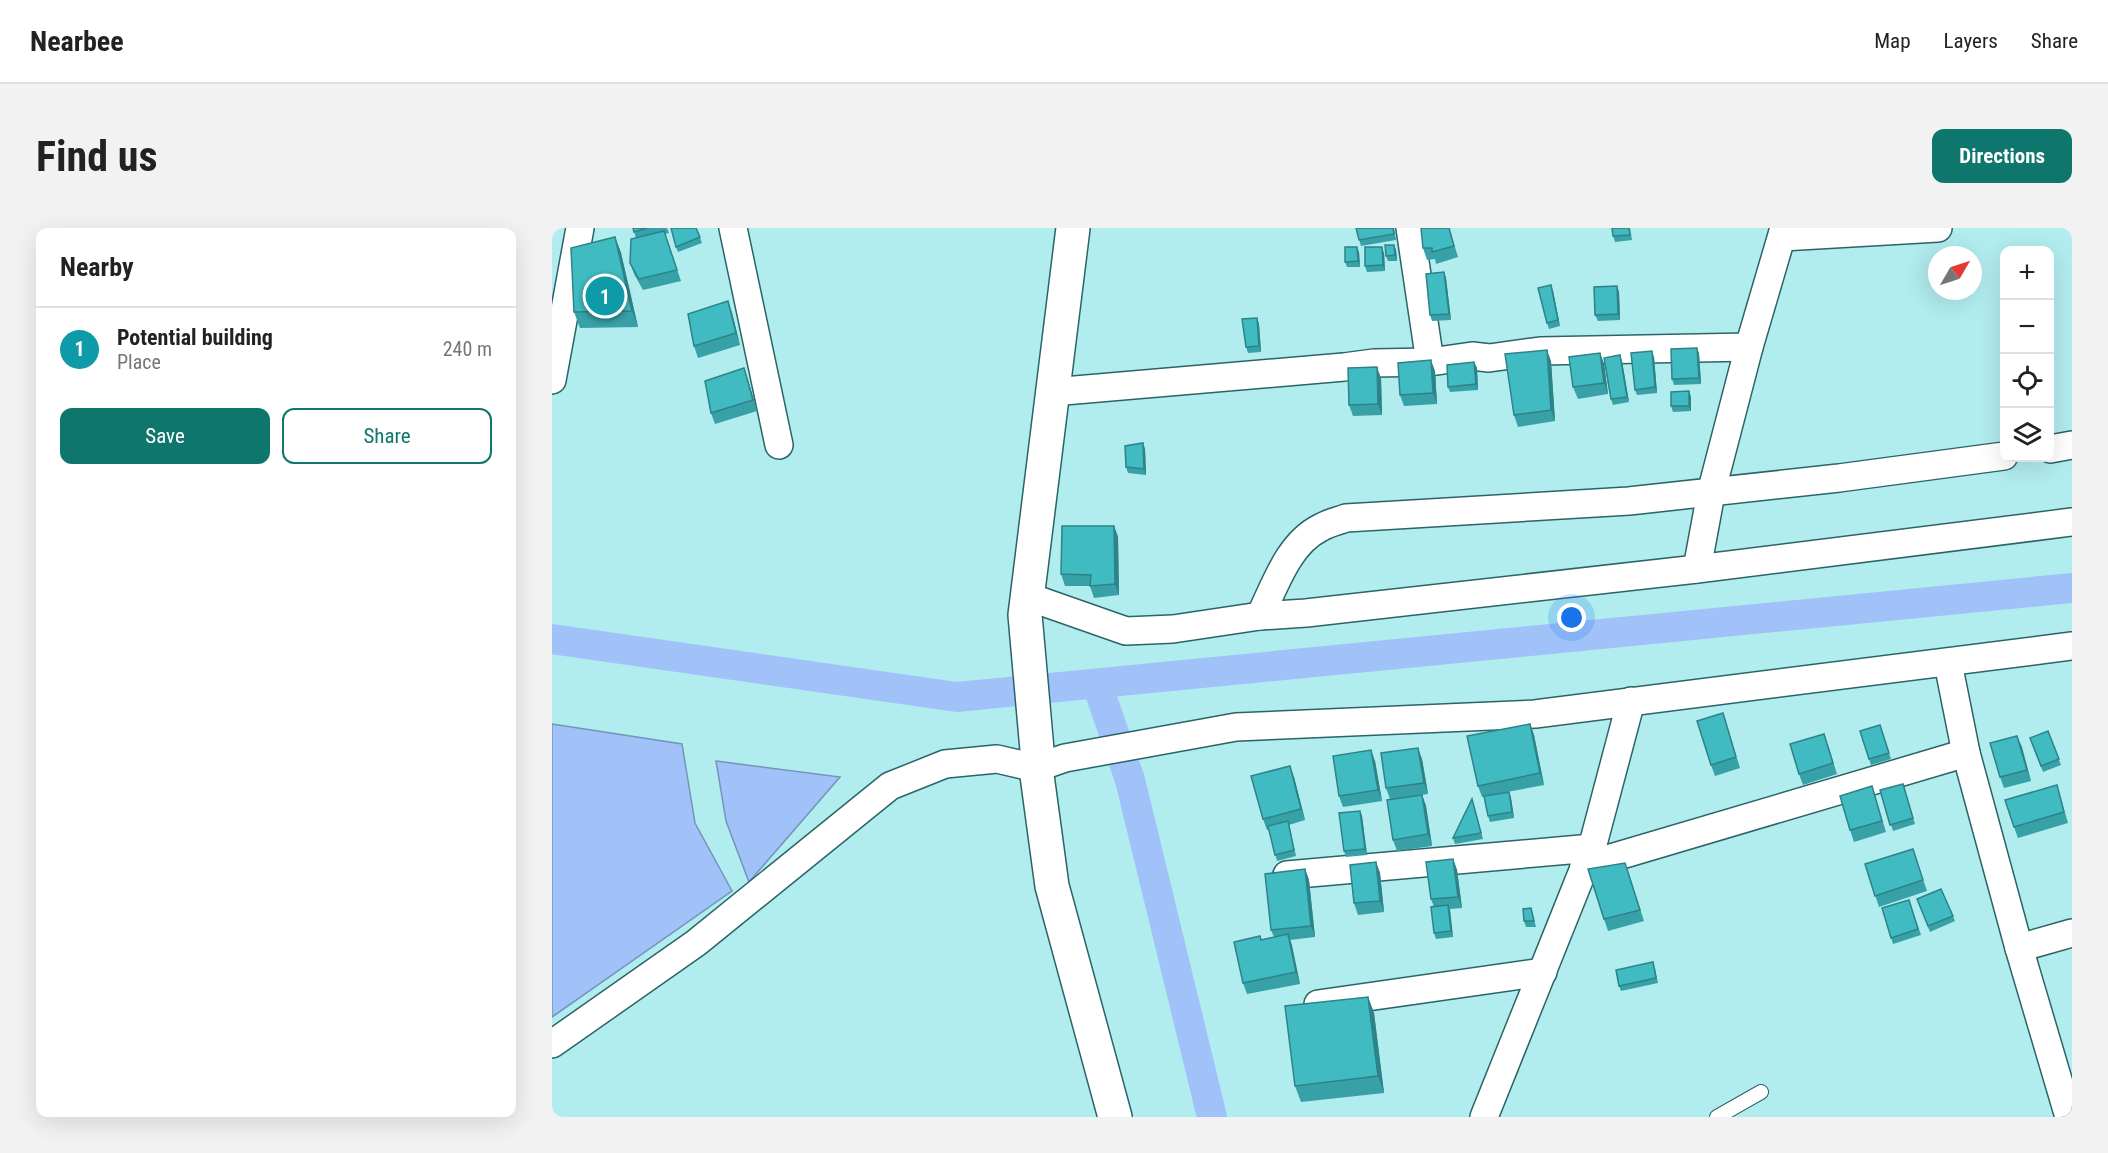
<!DOCTYPE html>
<meta charset="utf-8">
<style>
:root{--surface:#fff;--page:#f2f2f2;--text:#222;--muted:#767676;--line:#e0e0e0;--accent:#0f766e}
body{margin:0;font-family:"Roboto Condensed",sans-serif;background:var(--page);color:var(--text)}
.controls{position:absolute;right:18px;top:18px;display:grid;overflow:hidden;border-radius:12px;box-shadow:0 6px 24px #0002}
.controls button{width:54px;height:54px;display:grid;place-items:center;padding:0;border:0;border-bottom:2px solid var(--line);background:var(--surface);color:var(--text);font:30px sans-serif}
.compass{position:absolute;left:1376px;top:18px;width:54px;height:54px;border-radius:50%;background:var(--surface);box-shadow:0 6px 24px #0002;rotate:51deg}
.you{position:absolute;left:1020px;top:390px;width:21px;height:21px;margin:-15px;border:4px solid #fff;border-radius:50%;background:#1a73e8;box-shadow:0 0 0 9px #1a73e833}
.badge{display:grid;place-items:center;width:39px;height:39px;border-radius:50%;background:var(--accent);color:#fff;font-size:20px;font-weight:700}
.pin{position:absolute;translate:-50% -50%;border:3px solid #fff;box-shadow:0 2px 6px #0006}
.list{margin:0;padding:0;list-style:none}
h2{display:flex;justify-content:space-between;align-items:center;height:78px;margin:0;padding:0 24px;font-size:26px}
h2 small{font-size:20px;font-weight:400;color:var(--muted)}
.list li{display:grid;grid-template-columns:39px 1fr auto;gap:18px;align-items:center;box-sizing:border-box;height:84px;padding:0 24px;border-top:2px solid var(--line)}
.list b{display:block;font-size:22px;white-space:nowrap}
.list p{margin:0;font-size:20px;white-space:nowrap;color:var(--muted)}
.list em{font-size:20px;font-style:normal;color:var(--muted)}
.actions{display:flex;gap:12px;padding:18px 24px}
.actions a{flex:1;padding:14px 0;border:2px solid var(--accent);border-radius:12px;text-align:center;font-size:21px;color:var(--accent)}
.actions .main{background:var(--accent);color:#fff}
.icon{flex:none;width:33px;height:33px;fill:none;stroke:currentColor;stroke-width:2;stroke-linecap:round;stroke-linejoin:round}
.map{position:relative;flex:none;width:1520px;height:889px;overflow:hidden;border-radius:12px}
header{display:flex;align-items:center;gap:36px;box-sizing:border-box;height:84px;padding:0 30px;background:var(--surface);border-bottom:2px solid var(--line)}
header strong{font-size:28px}
nav{display:flex;gap:33px;margin-inline-start:auto;font-size:21px}
.intro{display:flex;align-items:center;justify-content:space-between;box-sizing:border-box;height:144px;padding:0 36px}
h1{margin:0;font-size:42px}
.button{padding:15px 27px;border-radius:12px;background:var(--accent);color:#fff;font-size:21px;font-weight:700}
main{display:flex;gap:36px;padding:0 36px}
aside{flex:1;background:var(--surface);border-radius:12px;box-shadow:0 6px 24px #0002}
.map>svg:first-child{display:block}
.water{fill:#a1c2f8;stroke:#7694ba;stroke-width:1.5}
.lines{fill:none;stroke-linecap:round;stroke-linejoin:round}
.canal{stroke:#a1c2f8;stroke-width:30}
.lane-casing{stroke:#2b6467;stroke-width:16}
.street-casing{stroke:#2b6467;stroke-width:30}
.secondary-casing{stroke:#2b6467;stroke-width:36}
.lane{stroke:#fff;stroke-width:14}
.street{stroke:#fff;stroke-width:27}
.secondary{stroke:#fff;stroke-width:33}
.wall{fill:#37a1a7}
.shaded-wall{fill:#2d8388}
.building{fill:#40bbc2;stroke:#2d8388;stroke-width:1.5}
</style>
<header>
<strong>Nearbee</strong>
<nav><a>Map</a><a>Layers</a><a>Share</a></nav>
</header>
<div class="intro"><h1>Find us</h1><a class="button">Directions</a></div>
<main>
<aside>
<h2>Nearby<small></small></h2>
<ul class="list">
<li><span class="badge" style="background:#0f9aa8">1</span><div><b>Potential building</b><p>Place</p></div><em>240 m</em></li>
</ul>
<div class="actions"><a class="main">Save</a><a>Share</a></div>
</aside>
<div class="map">
<svg width="1520" height="889" viewBox="0 0 1520 889">
<rect width="100%" height="100%" fill="#b1ecef"/>
<g class="water">
<polygon points="0,496 130,516 143,595 180,663 0,789"/>
<polygon points="164,533 288,549 197,654 174,593"/>
</g>
<g class="lines">
<g class="canal">
<polyline points="0,411 405,469 1520,360"/>
<polyline points="545,456 578,552 660,889"/>
</g>
<g class="lane-casing">
<polyline id="lane" points="1165,889 1209,864"/>
</g>
<g class="street-casing">
<g id="street">
<polyline points="181,0 227,217"/>
<polyline points="858,0 878,134"/>
<polyline points="1230,9 1386,0"/>
<polyline points="0,152 28,0"/>
<polyline points="500,164 792,139 822,135 878,134 920,128 937,130 988,123 1197,119"/>
<polyline points="1498,221 1520,217"/>
<polyline points="1145,341 1159,265 1197,119 1232,0"/>
<polyline points="477,369 574,403 621,401 708,388 754,385 1145,341 1520,294"/>
<path d="M708 388C723 358 736 316 768 300 776 295 786 293 794 290L1077 273 1287 250 1452 228"/>
<polyline points="1396,435 1414,525 1467,720 1517,889"/>
<polyline points="1032,638 1414,525"/>
<polyline points="735,647 1040,620"/>
<polyline points="1467,720 1520,705"/>
<polyline points="766,776 991,744"/>
<polyline points="0,816 144,715 338,558 393,536 445,531 484,540 513,530 684,499 983,486 1520,418"/>
<polyline points="932,889 1040,620 1079,473"/>
</g>
</g>
<g class="secondary-casing">
<polyline id="secondary" points="521,0 473,387 485,522 484,540 500,658 563,889"/>
</g>
<use href="#lane" class="lane"/>
<use href="#street" class="street"/>
<use href="#secondary" class="secondary"/>
</g>
<g class="wall">
<polygon points="81,0 115,0 117,5 113,6 129,53 91,62 82,46 78,35 84,10"/>
<polygon points="144,0 150,15 126,24 124,19"/>
<polygon points="804,0 842,0 844,12 809,18"/>
<polygon points="869,0 897,0 906,29 884,36 883,31 875,32 871,20"/>
<polygon points="1060,0 1078,0 1080,12 1063,14 1061,8"/>
<polygon points="63,9 69,25 86,99 28,100 22,84"/>
<polygon points="842,17 844,22 845,33 836,33 834,28"/>
<polygon points="807,24 808,39 795,39 793,34"/>
<polygon points="832,25 833,43 815,44 813,38"/>
<polygon points="892,44 894,50 899,92 880,93 878,87"/>
<polygon points="1065,58 1067,64 1068,92 1046,93 1043,87"/>
<polygon points="1001,63 1008,98 997,101 995,95"/>
<polygon points="176,73 180,85 188,117 146,130 142,118"/>
<polygon points="705,90 707,96 709,124 696,125 694,119"/>
<polygon points="1048,125 1052,136 1056,166 1026,171 1021,159"/>
<polygon points="1147,125 1149,156 1122,157 1120,151"/>
<polygon points="1102,129 1105,165 1085,167 1083,162"/>
<polygon points="999,133 1003,193 966,199 962,187"/>
<polygon points="1070,133 1077,174 1061,177 1059,171"/>
<polygon points="922,134 925,140 926,162 898,164 896,159"/>
<polygon points="883,143 885,176 852,178 848,167"/>
<polygon points="829,150 830,187 801,188 797,177"/>
<polygon points="196,152 205,183 163,196 159,185"/>
<polygon points="1137,163 1139,169 1139,183 1121,184 1119,178"/>
<polygon points="591,215 593,221 594,247 576,245 574,239"/>
<polygon points="562,298 566,309 567,367 542,370 538,358 513,358 509,346"/>
<polygon points="1171,485 1188,540 1163,548 1159,537"/>
<polygon points="978,496 982,507 992,557 955,564 957,564 959,570 962,590 938,594 936,588 932,569 930,569 926,558"/>
<polygon points="1328,497 1339,531 1319,537 1308,503"/>
<polygon points="1496,503 1509,537 1491,544 1478,510"/>
<polygon points="1465,508 1479,553 1452,560 1448,549"/>
<polygon points="1276,517 1285,546 1251,557 1247,546"/>
<polygon points="870,531 876,566 870,567 874,578 880,618 845,623 841,612 838,571 834,560"/>
<polygon points="823,533 830,573 791,579 787,568"/>
<polygon points="742,549 753,592 737,597 744,628 725,633 717,602 715,602 711,591"/>
<polygon points="1351,556 1363,596 1341,603 1328,562"/>
<polygon points="1505,557 1516,595 1466,610 1462,599"/>
<polygon points="1320,558 1334,604 1302,614 1298,602"/>
<polygon points="922,577 931,611 903,616 901,610"/>
<polygon points="808,583 810,588 815,627 794,629 792,623"/>
<polygon points="1361,621 1375,663 1327,679 1313,636"/>
<polygon points="901,631 905,642 910,680 898,681 901,709 884,711 882,705 882,679 879,671"/>
<polygon points="824,634 828,645 832,684 806,687 802,675"/>
<polygon points="753,641 757,652 763,709 738,712 748,756 695,766 691,755 709,712 722,709 719,702"/>
<polygon points="1077,646 1092,693 1056,703 1052,691"/>
<polygon points="1389,661 1403,693 1378,704 1365,671"/>
<polygon points="1357,672 1369,707 1341,716 1339,710"/>
<polygon points="979,680 984,699 974,699 972,693"/>
<polygon points="1103,740 1106,755 1069,763 1067,758"/>
<polygon points="816,769 822,785 832,865 749,874 743,858"/>
</g>
<g class="shaded-wall">
<polygon points="63,9 69,25 86,99 80,83"/>
<polygon points="842,17 844,22 845,33 843,27"/>
<polygon points="805,19 807,24 808,39 806,33"/>
<polygon points="830,19 832,25 833,43 831,37"/>
<polygon points="892,44 894,50 899,92 897,86"/>
<polygon points="999,57 1001,63 1008,98 1006,92"/>
<polygon points="1065,58 1067,64 1068,92 1066,86"/>
<polygon points="176,73 180,85 188,117 184,105"/>
<polygon points="705,90 707,96 709,124 707,118"/>
<polygon points="1145,120 1147,125 1149,156 1147,150"/>
<polygon points="995,122 999,133 1003,193 999,182"/>
<polygon points="1100,123 1102,129 1105,165 1103,159"/>
<polygon points="1048,125 1052,136 1056,166 1052,155"/>
<polygon points="1068,127 1070,133 1077,174 1075,169"/>
<polygon points="879,132 883,143 885,176 881,165"/>
<polygon points="922,134 925,140 926,162 924,156"/>
<polygon points="825,139 829,150 830,187 826,176"/>
<polygon points="192,140 196,152 205,183 201,172"/>
<polygon points="1137,163 1139,169 1139,183 1137,178"/>
<polygon points="591,215 593,221 594,247 592,241"/>
<polygon points="562,298 566,309 567,367 563,356"/>
<polygon points="978,496 982,507 992,557 988,545"/>
<polygon points="1465,508 1470,519 1479,553 1475,542"/>
<polygon points="866,520 870,531 876,566 872,555"/>
<polygon points="819,522 823,533 830,573 826,562"/>
<polygon points="738,538 742,549 753,592 749,581"/>
<polygon points="957,564 959,570 962,590 960,584"/>
<polygon points="870,567 874,578 880,618 876,606"/>
<polygon points="808,583 810,588 815,627 813,621"/>
<polygon points="901,631 905,642 910,680 906,669"/>
<polygon points="824,634 828,645 832,684 828,673"/>
<polygon points="753,641 757,652 763,709 759,698"/>
<polygon points="896,677 898,683 901,709 899,703"/>
<polygon points="736,706 740,717 748,756 744,744"/>
<polygon points="816,769 822,785 832,865 826,848"/>
</g>
<g class="building">
<polygon points="81,0 95,0 82,4"/>
<polygon points="119,0 144,0 148,9 124,19"/>
<polygon points="804,0 841,0 842,6 807,12"/>
<polygon points="869,0 897,0 902,18 880,24 880,20 871,20"/>
<polygon points="1060,0 1077,0 1078,7 1061,8"/>
<polygon points="112,3 125,42 87,51 78,35 79,11"/>
<polygon points="63,9 80,83 22,84 19,20"/>
<polygon points="833,17 842,17 843,27 834,28"/>
<polygon points="793,19 805,19 806,33 793,34"/>
<polygon points="813,19 830,19 831,37 813,38"/>
<polygon points="1485,19 1486,22 1466,22"/>
<polygon points="892,44 897,86 878,87 874,46"/>
<polygon points="999,57 1006,92 995,95 986,60"/>
<polygon points="1065,58 1066,86 1043,87 1042,59"/>
<polygon points="176,73 184,105 142,118 136,86"/>
<polygon points="705,90 707,118 694,119 690,91"/>
<polygon points="1145,120 1147,150 1120,151 1119,121"/>
<polygon points="995,122 999,182 962,187 953,126"/>
<polygon points="1100,123 1103,159 1083,162 1079,125"/>
<polygon points="1048,125 1052,155 1021,159 1017,129"/>
<polygon points="1068,127 1075,169 1059,171 1052,130"/>
<polygon points="879,132 881,165 848,167 846,135"/>
<polygon points="922,134 924,156 896,159 895,137"/>
<polygon points="825,139 826,176 797,177 796,140"/>
<polygon points="192,140 201,172 159,185 153,153"/>
<polygon points="1137,163 1137,178 1119,178 1119,164"/>
<polygon points="591,215 592,241 574,239 573,218"/>
<polygon points="510,298 562,298 563,356 538,358 539,347 509,346"/>
<polygon points="1171,485 1184,529 1159,537 1145,493"/>
<polygon points="978,496 988,545 926,558 915,508"/>
<polygon points="1328,497 1337,525 1317,531 1308,503"/>
<polygon points="1496,503 1507,531 1489,538 1478,510"/>
<polygon points="1272,506 1281,535 1247,546 1238,516"/>
<polygon points="1465,508 1475,542 1448,549 1438,515"/>
<polygon points="866,520 872,555 834,560 829,525"/>
<polygon points="819,522 826,562 787,568 781,528"/>
<polygon points="738,538 749,581 711,591 699,548"/>
<polygon points="1351,556 1361,590 1338,597 1328,562"/>
<polygon points="1505,557 1512,584 1462,599 1453,572"/>
<polygon points="1320,558 1330,593 1298,602 1288,568"/>
<polygon points="957,564 960,584 936,588 932,568"/>
<polygon points="870,567 876,606 841,612 835,572"/>
<polygon points="920,571 929,605 901,610"/>
<polygon points="808,583 813,621 792,623 787,585"/>
<polygon points="736,593 742,622 723,627 716,598"/>
<polygon points="1361,621 1371,652 1323,668 1313,636"/>
<polygon points="901,631 906,669 879,671 874,634"/>
<polygon points="824,634 828,673 802,675 798,637"/>
<polygon points="1073,635 1088,682 1052,691 1036,641"/>
<polygon points="753,641 759,698 719,702 713,646"/>
<polygon points="1389,661 1401,688 1376,698 1365,671"/>
<polygon points="1357,672 1366,701 1339,710 1330,680"/>
<polygon points="896,677 899,703 882,705 879,679"/>
<polygon points="979,680 982,693 972,693 971,681"/>
<polygon points="736,706 744,744 691,755 682,714 708,708 709,712"/>
<polygon points="1101,734 1104,750 1067,758 1064,742"/>
<polygon points="816,769 826,848 743,858 733,778"/>
</g>
</svg>
<div class="controls">
<button>+</button>
<button>−</button>
<button><svg class="icon" aria-label="locate" viewBox="0 0 24 24"><circle cx="12" cy="12" r="6"/><path d="M12 2v4M12 18v4M2 12h4M18 12h4"/></svg></button>
<button><svg class="icon" aria-label="layers" viewBox="0 0 24 24"><path d="M12 4l9 5-9 5-9-5zM3 14l9 5 9-5"/></svg></button>
</div>
<svg class="compass" viewBox="-18 -18 36 36"><path d="M0-13l5 13h-10z" fill="#e53935"/><path d="M0 13l5-13h-10z" fill="#767676"/></svg>
<div class="you"></div>
<div class="pin badge" style="left:53px;top:68px;background:#0f9aa8">1</div>
</div>
</main>
